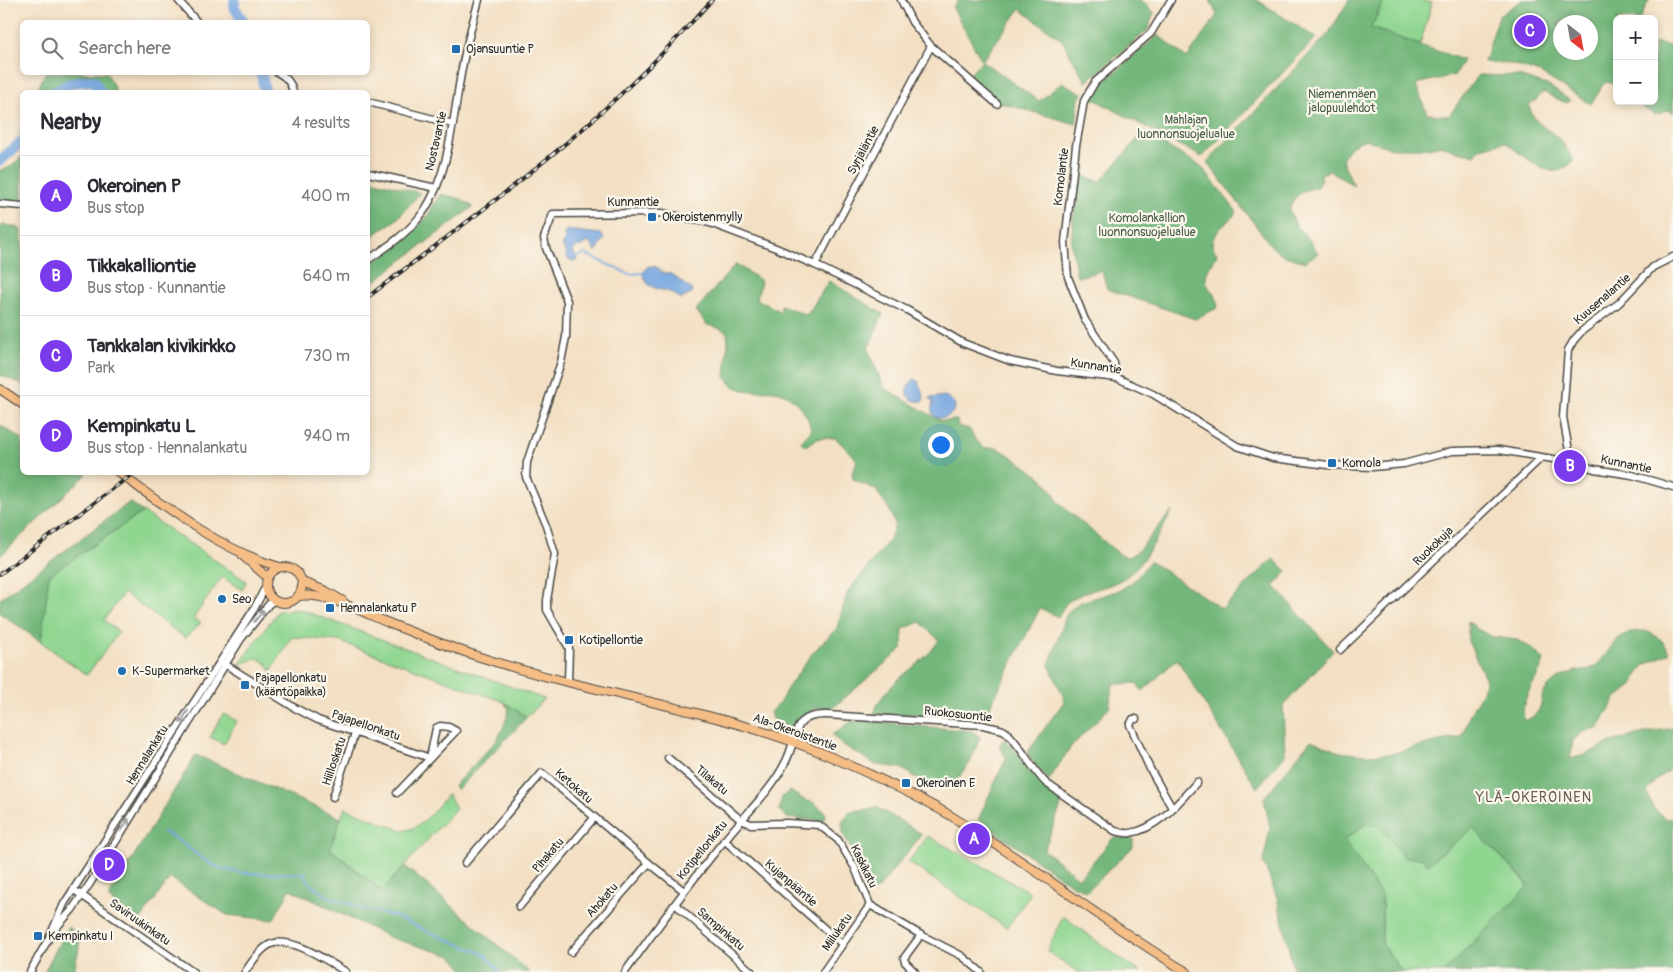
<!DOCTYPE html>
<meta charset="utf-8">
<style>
:root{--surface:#fff;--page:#f7f7f7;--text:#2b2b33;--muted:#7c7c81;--line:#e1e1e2;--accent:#7c3aed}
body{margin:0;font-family:Pangolin,sans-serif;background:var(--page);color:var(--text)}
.controls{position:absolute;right:15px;top:15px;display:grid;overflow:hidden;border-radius:8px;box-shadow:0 2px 8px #0003}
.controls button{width:45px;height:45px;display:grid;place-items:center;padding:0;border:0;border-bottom:1px solid var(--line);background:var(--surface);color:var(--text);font:25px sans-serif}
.compass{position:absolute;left:1553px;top:15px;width:45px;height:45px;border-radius:50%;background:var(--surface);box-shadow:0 2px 8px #0003;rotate:149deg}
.you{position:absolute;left:940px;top:444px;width:18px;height:18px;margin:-12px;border:4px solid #fff;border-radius:50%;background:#1a73e8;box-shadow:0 0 0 8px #1a73e833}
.badge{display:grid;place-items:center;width:32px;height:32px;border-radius:50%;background:var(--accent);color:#fff;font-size:16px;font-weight:700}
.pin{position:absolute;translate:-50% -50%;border:2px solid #fff;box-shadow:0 1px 5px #0006}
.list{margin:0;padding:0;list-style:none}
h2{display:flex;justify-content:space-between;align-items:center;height:65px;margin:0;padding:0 20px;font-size:21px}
h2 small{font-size:16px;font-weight:400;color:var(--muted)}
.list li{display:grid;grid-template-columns:32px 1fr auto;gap:15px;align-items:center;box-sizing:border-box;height:80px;padding:0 20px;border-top:1px solid var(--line)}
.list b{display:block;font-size:19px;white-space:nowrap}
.list p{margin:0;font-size:16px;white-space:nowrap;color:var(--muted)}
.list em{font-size:16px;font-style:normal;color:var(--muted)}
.icon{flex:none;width:28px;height:28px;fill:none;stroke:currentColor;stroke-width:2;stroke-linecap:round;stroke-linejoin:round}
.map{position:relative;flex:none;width:1673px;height:972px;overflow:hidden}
.search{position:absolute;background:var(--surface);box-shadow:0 2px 8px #0003;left:20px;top:20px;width:350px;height:55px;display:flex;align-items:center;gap:12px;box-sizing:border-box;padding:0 18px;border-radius:8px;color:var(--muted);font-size:19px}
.panel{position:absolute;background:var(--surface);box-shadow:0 2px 8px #0003;left:20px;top:90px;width:350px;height:385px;border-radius:8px}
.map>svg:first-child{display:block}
.green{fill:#8fd691;stroke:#5d805e}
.forest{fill:#73b77b;stroke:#4f7153;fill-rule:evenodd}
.water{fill:#75a6e0;stroke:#506886}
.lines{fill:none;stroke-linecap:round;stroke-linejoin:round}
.stream{stroke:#75a6e0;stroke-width:2}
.river{stroke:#75a6e0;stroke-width:11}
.minor-casing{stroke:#494642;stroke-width:9}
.major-casing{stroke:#494642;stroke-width:10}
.minor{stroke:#fff;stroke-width:6}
.major{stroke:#f6be87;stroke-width:8}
.rail-casing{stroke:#2b2b2b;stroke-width:4}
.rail{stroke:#fbf7ec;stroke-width:2;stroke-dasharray:5.5;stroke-linecap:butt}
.oneway{stroke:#a0a0a0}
.poi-dot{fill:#1f6fb2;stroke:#fbf7ec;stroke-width:2}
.labels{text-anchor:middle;stroke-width:4.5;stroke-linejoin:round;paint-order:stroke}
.poi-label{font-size:12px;fill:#2b2b2b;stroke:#fbf7ec;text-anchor:start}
.park-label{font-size:12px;fill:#495e4a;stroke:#fbf7ec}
.street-label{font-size:12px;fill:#2b2b2b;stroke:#fbf7ec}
.neighbourhood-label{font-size:14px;letter-spacing:1px;fill:#675a4d;stroke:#fbf7ec}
</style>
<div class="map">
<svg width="1673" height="972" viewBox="0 0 1673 972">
<rect width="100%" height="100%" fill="#fbf7ec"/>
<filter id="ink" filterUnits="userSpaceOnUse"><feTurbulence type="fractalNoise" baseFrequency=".02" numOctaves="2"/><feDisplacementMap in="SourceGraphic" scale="10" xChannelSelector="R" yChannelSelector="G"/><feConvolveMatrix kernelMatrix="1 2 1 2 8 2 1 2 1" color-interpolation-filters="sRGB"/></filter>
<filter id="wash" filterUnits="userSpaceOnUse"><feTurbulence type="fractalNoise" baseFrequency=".0096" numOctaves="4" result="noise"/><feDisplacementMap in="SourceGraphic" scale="20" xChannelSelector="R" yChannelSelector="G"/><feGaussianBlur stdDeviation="1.12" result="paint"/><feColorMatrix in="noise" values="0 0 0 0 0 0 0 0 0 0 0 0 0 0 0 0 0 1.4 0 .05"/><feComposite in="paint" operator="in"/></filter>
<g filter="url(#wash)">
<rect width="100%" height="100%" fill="#f3e0c4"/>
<g class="green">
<polygon points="1384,0 1419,0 1432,3 1420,45 1371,28"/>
<polygon points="143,512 246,581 242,590 222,577 193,619 201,623 185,638 124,593 104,620 119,632 87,675 41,642 49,575"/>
<polygon points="299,609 544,699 527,717 504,702 338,641 292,637 271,671 266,663 257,658 239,665 278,611"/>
<polygon points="223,714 237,721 224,744 210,737"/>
<path d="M448 794 456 808 382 891 330 848 345 808 401 830C421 832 436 807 448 794Z"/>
<polygon points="1366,824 1379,826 1405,857 1421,858 1428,864 1473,828 1529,886 1444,972 1402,972 1382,944 1382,896 1344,840"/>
<polygon points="928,836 1031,893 1007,928 908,862"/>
<polygon points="1063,916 1124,961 1141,972 1078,972 1047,951"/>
</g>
<g class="forest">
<polygon points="959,0 1141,0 1154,12 1148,30 1086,82 1062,40 1020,9 982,61 1039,101 1062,83 1082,93 1079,99 1076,124 998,102 969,75 982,61 953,8"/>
<polygon points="1210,0 1257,0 1316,38 1202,157 1092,98 1099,86 1158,35 1187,58 1217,15"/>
<path d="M1349 0H1384L1371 28 1463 60 1455 75 1416 84 1427 114 1449 116 1478 75 1518 76 1547 85 1571 101 1566 103 1543 92 1535 101 1529 105C1533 123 1544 126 1557 137 1564 143 1570 153 1573 161 1569 165 1563 170 1557 171 1543 174 1516 150 1505 142L1480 148 1475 155 1453 150 1442 145 1429 148H1393L1381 145 1366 139C1355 143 1346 148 1342 160L1354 186 1330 171 1322 173 1318 187C1303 190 1293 195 1289 210L1296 225 1310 241 1318 253 1305 262 1282 255 1273 248 1207 162 1329 33Z"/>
<path d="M1522 0H1649L1640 19H1617V88L1611 83 1606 82 1602 86 1591 104 1540 73 1512 64 1484 62 1499 16ZM1560 22H1590V52H1560Z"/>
<polygon points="1654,42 1673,47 1673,113 1669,110 1655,115 1633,101 1654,101"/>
<path d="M46 72 107 73 116 92H103L93 75C83 75 71 77 62 82 48 89 55 93 36 92Z"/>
<path d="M1143 133 1201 166 1237 212C1231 219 1212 234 1212 243 1212 246 1215 251 1217 254 1214 262 1205 271 1206 280 1207 291 1221 296 1217 308L1195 319 1107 289 1102 271 1077 277 1071 244 1078 174 1100 182Z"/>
<polygon points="22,156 22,202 0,199 0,170 11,167"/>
<polygon points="368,179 420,193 397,219 368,239"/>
<polygon points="440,194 461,199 473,207 368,286 368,266 406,240 427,217"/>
<polygon points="5,225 19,228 22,234 22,384 0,375 0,226"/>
<path d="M736 264 761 281 757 299 781 312V305L807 315 829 281 883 314 868 349 884 388 941 421 957 420 958 426 969 429 975 439 984 448H997L1008 454 1042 478 1051 489 1058 501 1068 511 1119 554 1128 557 1137 552 1172 511C1162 530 1147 558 1132 572 1114 589 1087 588 1069 601 1064 605 1061 612 1058 617L1040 608 984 718 874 714C880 690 909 672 926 656 931 652 935 646 939 640L920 622 903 629 902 649 834 707 815 708 790 728 772 719 770 712 780 702 787 689 814 651 837 628 847 593 890 539 895 525 890 511 876 490 853 479 852 473 857 461C854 454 842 446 836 438H819L805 446 801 442 811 431C810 421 806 415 800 407 778 380 763 397 737 388 732 386 729 381 725 377L728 342 727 332 716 327 707 325 696 310Z"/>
<polygon points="0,425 22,439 22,472 87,474 0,556"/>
<polygon points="130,502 143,512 49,575 41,642 0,613 0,599"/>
<polygon points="1273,559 1287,571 1274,586 1333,651 1283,706 1285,755 1257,788 1177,659 1143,691 1135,683 1113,684 1109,708 1070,748 1049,780 1040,771 1027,753 1065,700 1049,665 1067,613 1079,603 1120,590 1135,580 1150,561 1222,609"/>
<path d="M1468 621 1477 629 1493 637 1517 640 1533 649 1544 660C1538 681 1517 701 1525 721 1548 710 1536 701 1547 688 1555 679 1565 674 1577 671 1581 670 1588 670 1592 668 1610 658 1610 635 1634 632 1641 631 1646 630 1652 634 1663 641 1664 641 1669 653L1643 666 1631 686 1616 698 1598 728 1586 730 1573 740 1570 759 1585 755 1611 742 1640 734 1673 728V768L1656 780 1647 792 1652 806 1665 819 1673 818V972H1444L1529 885 1473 828 1428 864 1421 858H1405L1379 826 1366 824 1344 840 1382 897V944L1402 972H1294L1277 897 1263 862 1270 828 1264 798 1311 740 1339 752 1365 755 1391 754 1434 742 1462 737 1470 714 1481 694 1486 680 1468 641Z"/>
<polygon points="504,702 527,717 457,790 454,786 497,740 504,726 509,710"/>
<polygon points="852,721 866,721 972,731 980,737 970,763 951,787 928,786 901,768 876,765 840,743 832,735"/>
<polygon points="1004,739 1014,748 1026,768 1063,800 1044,850 1079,878 1114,837 1133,839 1133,847 1087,891 1072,885 978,820 1006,758 999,745"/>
<polygon points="196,755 341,818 330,849 382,891 405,866 529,972 466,972 452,956 391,938 290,889 273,920 227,915 170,878 139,922 108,898"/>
<polygon points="790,791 806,801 813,802 826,813 823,821 787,818 779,810 782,797"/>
<polygon points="878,808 922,834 878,889 872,892 863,869 843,834 842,821 851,811"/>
<polygon points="68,927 81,937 74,972 44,972"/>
</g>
<g class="water">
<polygon points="567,230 601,234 604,239 598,249 595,251 591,244 587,242 580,247 578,245 573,251 577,260 573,261 568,259 562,244 565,240 564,234"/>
<path d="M651 266 657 267 661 272 671 274 692 290 691 294 681 299C678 297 673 294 670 292 657 288 648 290 643 274L647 267Z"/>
<path d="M914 379 918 381C919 388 926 394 923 401 916 402 909 400 906 393L908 386Z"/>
<path d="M944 396C977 409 924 435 933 402L930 400V398Z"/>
</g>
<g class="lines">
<g class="stream">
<polyline points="576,257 585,254 629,274 643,273"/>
<path d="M163 832C183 840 196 857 215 866 239 877 279 873 305 873L309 883 329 897 367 910 397 917 424 930 486 955 500 972"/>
</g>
<g class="river">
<polyline points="235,0 234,7 244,22"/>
<polyline points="261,72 265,92"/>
<path d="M55 92C68 83 78 80 94 81L100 92"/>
<polyline points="0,161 22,141"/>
</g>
</g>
</g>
<g filter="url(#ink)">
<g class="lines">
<g class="minor-casing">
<g id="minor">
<polyline points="178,0 197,22"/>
<polyline points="901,0 912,22 931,46 997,104"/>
<path d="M277 72C286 77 291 82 293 92"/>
<polyline points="368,102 453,124"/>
<polyline points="368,173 436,188"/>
<polyline points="0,204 22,206"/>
<path d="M368 260C385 248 404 236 418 219 451 179 453 112 463 63 467 42 473 21 479 0"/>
<polyline points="815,265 931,46"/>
<polyline points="1117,378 1114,363 1085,320 1068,277 1065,242 1076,146 1084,101 1095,82 1151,33 1171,0"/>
<polyline points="1571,462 1563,417 1568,350 1574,340 1582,331 1619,303 1653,267 1673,257"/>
<polyline points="1340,650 1541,458"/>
<polyline points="223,663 295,708 318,720 430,758"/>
<polyline points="568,682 569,648 547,610 547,600 555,554 546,525 526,477 527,462 561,362 566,337 567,301 546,248 544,238 553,214 662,213 710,223 776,248 815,265 907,310 963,343 1010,361 1057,371 1117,378 1153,394 1237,446 1273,458 1328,465 1372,467 1404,464 1452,451 1499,450 1571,462 1594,469 1632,475 1673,487"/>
<polyline points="1136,719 1133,719 1130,725 1150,769 1172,808"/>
<polyline points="668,758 741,820 751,824 787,823 819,825 838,840 855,868 870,905 921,935 962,956 981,972"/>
<polyline points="397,793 456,731 449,727 440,726 436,728 430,758"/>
<polyline points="333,797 355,733"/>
<polyline points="724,840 842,944"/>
<polyline points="465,863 542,773 649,863 684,891"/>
<polyline points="74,890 193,972"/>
<polyline points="675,904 752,972"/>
<polyline points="519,907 594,818"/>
<polyline points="55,929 72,910 91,882 241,639 269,604 275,600"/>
<polyline points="571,952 649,863"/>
<polyline points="30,972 50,936 64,904 254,609 266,586"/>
<path d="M245 972C251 963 261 948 271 944 292 936 329 962 346 972"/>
<path d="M625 972C657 928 689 883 724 841 744 815 770 793 785 763 799 738 789 714 827 715L983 725C989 727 997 728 1003 730 1015 736 1033 771 1046 783L1115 831C1120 832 1125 834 1130 833 1158 829 1180 801 1197 782"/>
<polyline points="823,972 870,905"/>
<polyline points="915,972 905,962 904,958 921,935"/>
</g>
</g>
<g class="major-casing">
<g id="major">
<polyline points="0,389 22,404"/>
<path d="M118 472C166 508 222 551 280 567"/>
<polyline points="243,556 267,577"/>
<circle cx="284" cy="585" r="18"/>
<polyline points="302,582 326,591 343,601"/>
<path d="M298 596C327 592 364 613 391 624 421 636 452 648 483 658 595 695 713 708 822 753 864 771 906 790 946 813 1029 862 1104 923 1187 972"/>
</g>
</g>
<use href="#minor" class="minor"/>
<use href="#major" class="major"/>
<g class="rail-casing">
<g id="rail">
<path d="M368 297C441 241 516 187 586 126 630 87 673 44 712 0"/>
<polyline points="0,574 135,472"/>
</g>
</g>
<use href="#rail" class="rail"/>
</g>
<defs><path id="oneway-shaft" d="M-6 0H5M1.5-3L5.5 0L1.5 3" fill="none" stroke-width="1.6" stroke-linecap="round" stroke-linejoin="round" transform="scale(1.25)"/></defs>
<g class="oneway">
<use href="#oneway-shaft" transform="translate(259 616) rotate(-50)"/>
<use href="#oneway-shaft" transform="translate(184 717) rotate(122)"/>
<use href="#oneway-shaft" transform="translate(125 825) rotate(-58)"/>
</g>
</g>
<g class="poi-dot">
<rect x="451" y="44" width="10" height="10" rx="2.5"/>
<rect x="647" y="212" width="10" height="10" rx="2.5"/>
<rect x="1327" y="458" width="10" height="10" rx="2.5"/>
<circle cx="222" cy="599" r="5"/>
<rect x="325" y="603" width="10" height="10" rx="2.5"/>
<rect x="564" y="635" width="10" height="10" rx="2.5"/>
<circle cx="122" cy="671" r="5"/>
<rect x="240" y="680" width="10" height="10" rx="2.5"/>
<rect x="901" y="778" width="10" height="10" rx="2.5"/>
<rect x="33" y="931" width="10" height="10" rx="2.5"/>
</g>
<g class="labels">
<g class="poi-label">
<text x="466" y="53">Ojansuuntie P</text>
<text x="662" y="221">Okeroistenmylly</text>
<text x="1342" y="467">Komola</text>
<text x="232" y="603">Seo</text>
<text x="340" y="612">Hennalankatu P</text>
<text x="579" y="644">Kotipellontie</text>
<text x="132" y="675">K-Supermarket</text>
<text x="255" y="682">Pajapellonkatu<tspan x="255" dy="14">(kääntöpaikka)</tspan></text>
<text x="916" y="787">Okeroinen E</text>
<text x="48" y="940">Kempinkatu I</text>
</g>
<g class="park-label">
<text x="1342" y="98">Niemenmäen<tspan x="1342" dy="14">jalopuulehdot</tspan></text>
<text x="1186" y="124">Mahlajan<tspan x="1186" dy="14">luonnonsuojelualue</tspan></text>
<text x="1147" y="222">Komolankallion<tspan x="1147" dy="14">luonnonsuojelualue</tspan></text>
</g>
<g class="street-label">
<text transform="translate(436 141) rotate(-77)" y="4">Nostavantie</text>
<text transform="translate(863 150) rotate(-62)" y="4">Syrjäläntie</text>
<text transform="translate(1061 177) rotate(-83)" y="4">Komolantie</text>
<text x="633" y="206">Kunnantie</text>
<text transform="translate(1602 299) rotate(-41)" y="4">Kuusenalantie</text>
<text transform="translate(1096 366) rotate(9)" y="4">Kunnantie</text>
<text transform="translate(1626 464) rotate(12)" y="4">Kunnantie</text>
<text transform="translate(1433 546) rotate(-44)" y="4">Ruokokuja</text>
<text transform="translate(958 714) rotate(6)" y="4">Ruokosuontie</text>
<text transform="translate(366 725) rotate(19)" y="4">Pajapellonkatu</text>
<text transform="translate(795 732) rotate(20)" y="4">Ala-Okeroistentie</text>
<text transform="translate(147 755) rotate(-58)" y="4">Hennalankatu</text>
<text transform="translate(334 761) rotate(-71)" y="4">Hiilloskatu</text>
<text transform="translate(712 780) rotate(40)" y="4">Tilakatu</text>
<text transform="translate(574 786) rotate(41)" y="4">Ketokatu</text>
<text transform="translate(702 850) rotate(-51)" y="4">Kotipellonkatu</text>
<text transform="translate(548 855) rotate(-50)" y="4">Pihakatu</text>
<text transform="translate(864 866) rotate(64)" y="4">Kaskikatu</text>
<text transform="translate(791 883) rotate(41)" y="4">Kujanpääntie</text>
<text transform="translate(602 900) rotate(-49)" y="4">Ahokatu</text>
<text transform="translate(140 922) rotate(35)" y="4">Saviruukinkatu</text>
<text transform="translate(721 929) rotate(41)" y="4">Sampinkatu</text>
<text transform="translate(837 932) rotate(-55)" y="4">Miilukatu</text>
</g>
<g class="neighbourhood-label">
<text x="1534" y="802">YLÄ-OKEROINEN</text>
</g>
</g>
</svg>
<div class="controls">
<button>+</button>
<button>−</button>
</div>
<svg class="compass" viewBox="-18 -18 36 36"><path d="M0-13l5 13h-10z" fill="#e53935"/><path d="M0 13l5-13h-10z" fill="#7c7c81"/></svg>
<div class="you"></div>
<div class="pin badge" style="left:974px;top:839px">A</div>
<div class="pin badge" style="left:1570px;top:466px">B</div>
<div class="pin badge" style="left:1530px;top:31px">C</div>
<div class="pin badge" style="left:109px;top:865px">D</div>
<div class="search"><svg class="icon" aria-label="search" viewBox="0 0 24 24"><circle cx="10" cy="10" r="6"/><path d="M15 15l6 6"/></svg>Search here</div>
<section class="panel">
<h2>Nearby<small>4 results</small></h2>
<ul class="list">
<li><span class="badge">A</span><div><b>Okeroinen P</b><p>Bus stop</p></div><em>400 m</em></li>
<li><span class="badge">B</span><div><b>Tikkakalliontie</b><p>Bus stop · Kunnantie</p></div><em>640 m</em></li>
<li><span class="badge">C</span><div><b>Tankkalan kivikirkko</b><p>Park</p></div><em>730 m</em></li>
<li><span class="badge">D</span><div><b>Kempinkatu L</b><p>Bus stop · Hennalankatu</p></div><em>940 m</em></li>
</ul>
</section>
</div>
